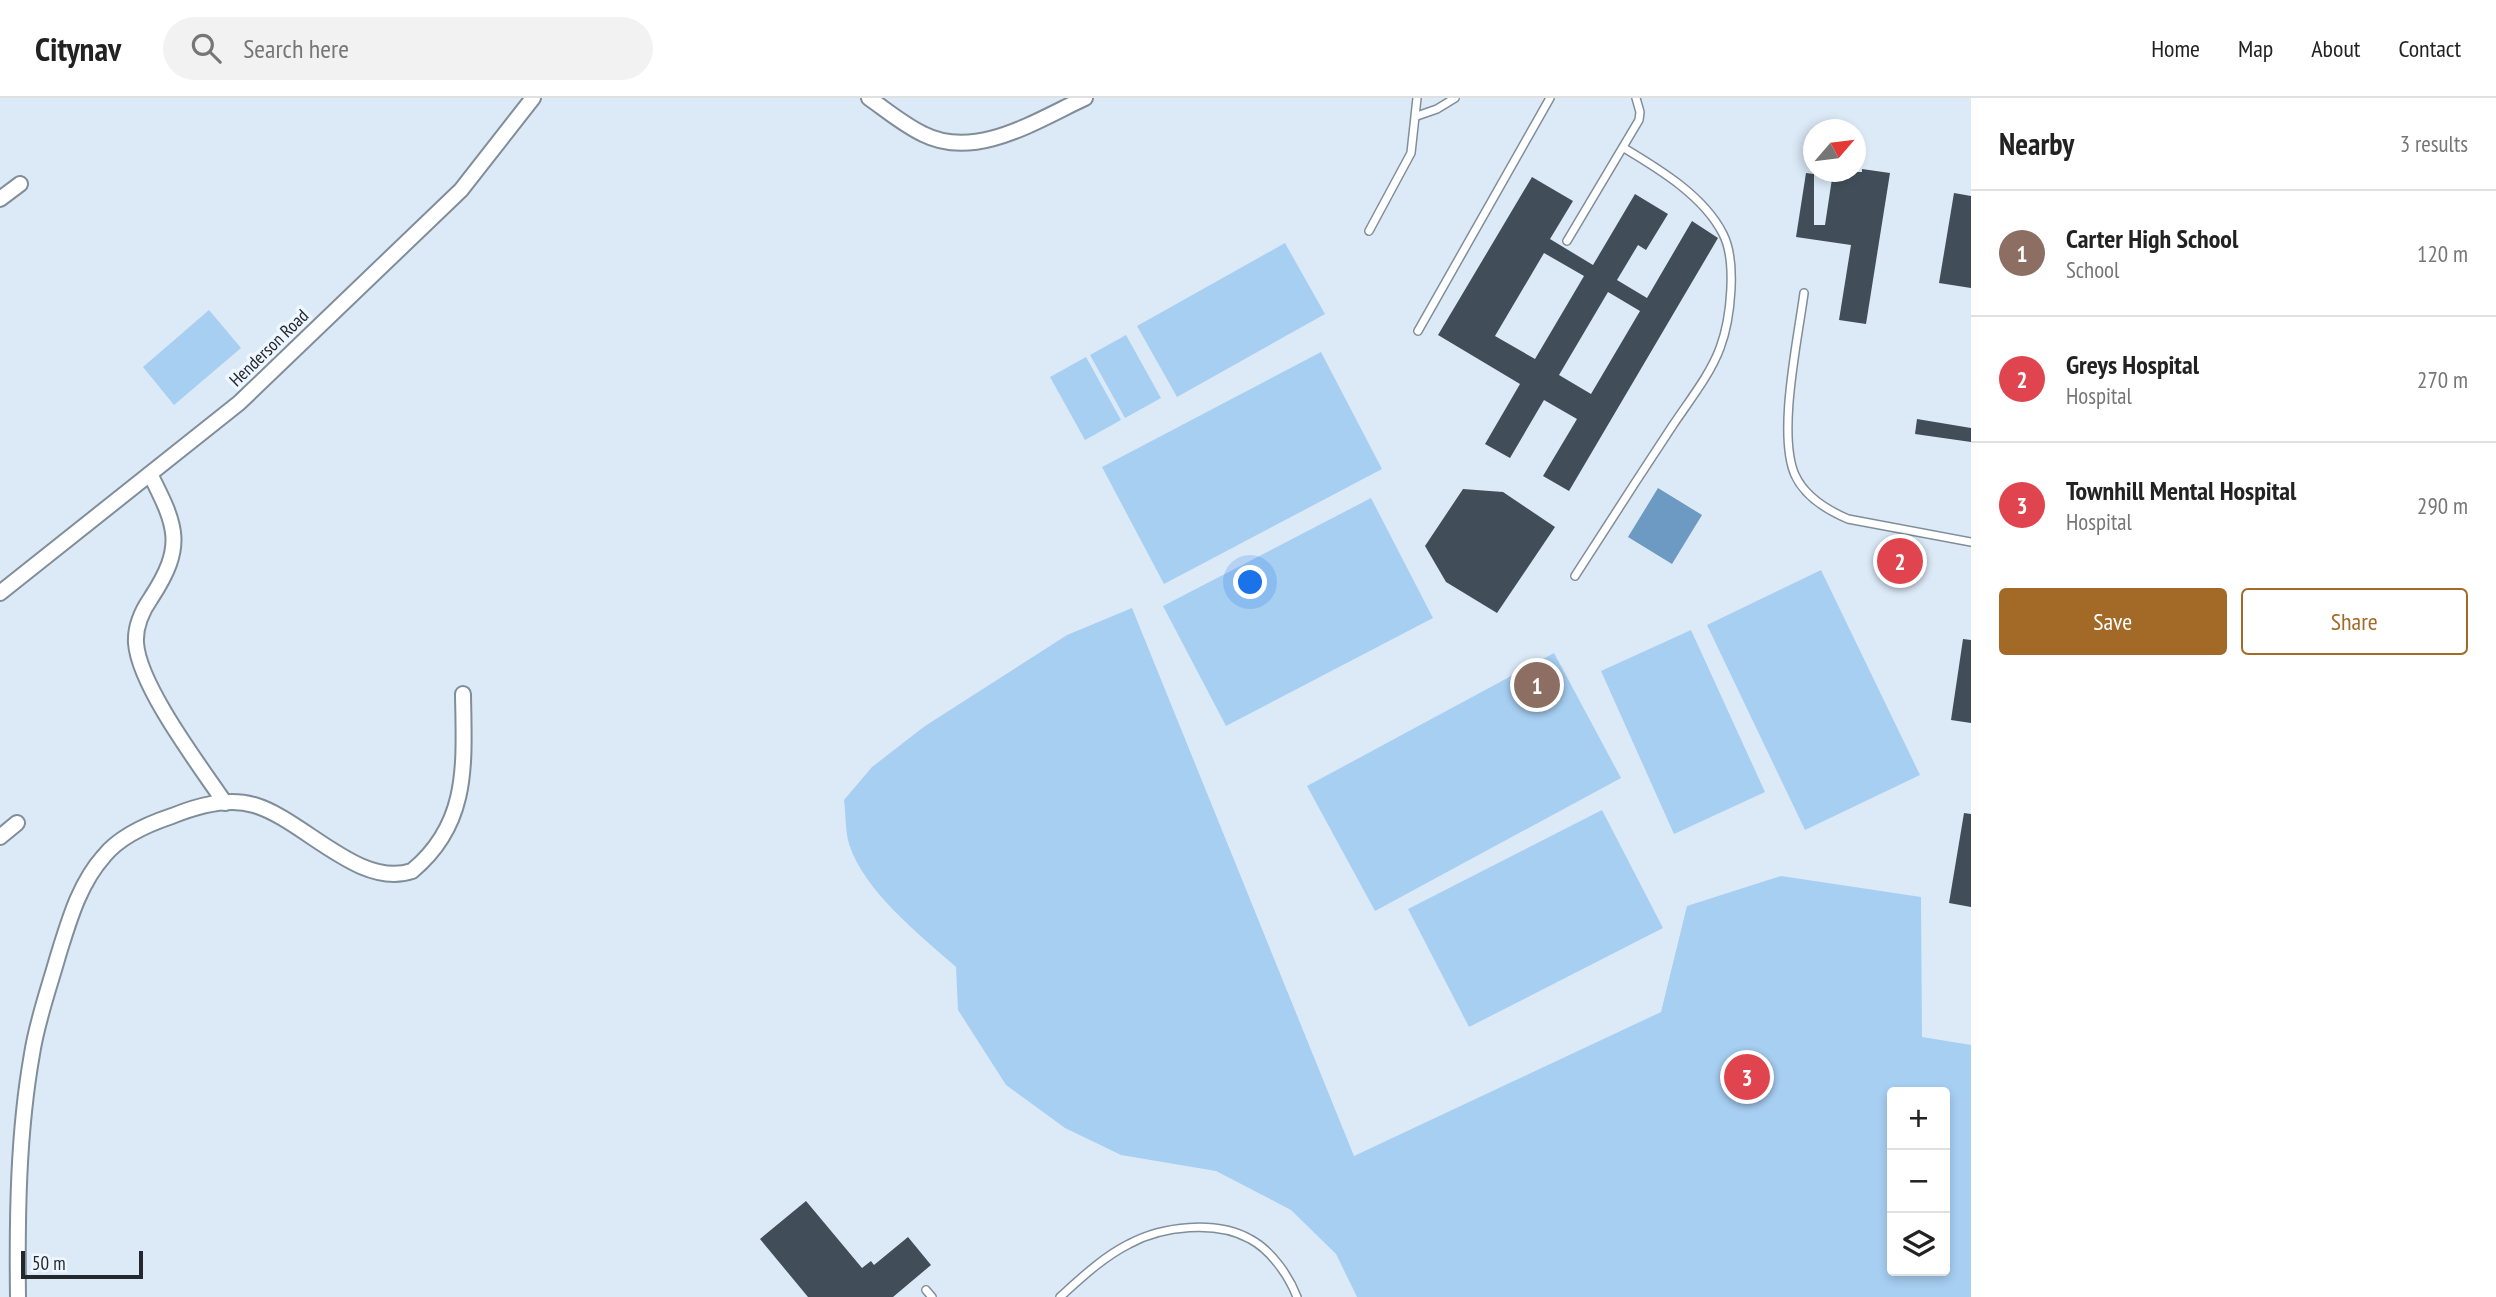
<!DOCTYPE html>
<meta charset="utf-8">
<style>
:root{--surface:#fff;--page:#f2f2f2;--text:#222;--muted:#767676;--line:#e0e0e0;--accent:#a26927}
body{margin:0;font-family:"PT Sans Narrow",sans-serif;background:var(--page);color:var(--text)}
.controls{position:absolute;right:21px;bottom:21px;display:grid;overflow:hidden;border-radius:7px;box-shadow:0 4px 10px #0003}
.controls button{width:63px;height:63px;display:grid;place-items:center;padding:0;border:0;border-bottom:2px solid var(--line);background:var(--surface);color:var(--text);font:35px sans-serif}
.compass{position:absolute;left:1803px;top:21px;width:63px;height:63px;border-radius:50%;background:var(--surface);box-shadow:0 4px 10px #0003;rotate:62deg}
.scale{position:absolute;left:21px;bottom:18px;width:122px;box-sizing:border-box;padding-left:7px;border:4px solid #23282d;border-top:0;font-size:19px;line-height:24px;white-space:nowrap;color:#23282d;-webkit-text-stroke:5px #eef7ff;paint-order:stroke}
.you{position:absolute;left:1251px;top:485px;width:24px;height:24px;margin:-18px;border:5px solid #fff;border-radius:50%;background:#1a73e8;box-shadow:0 0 0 10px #1a73e833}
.badge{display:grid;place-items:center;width:46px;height:46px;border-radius:50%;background:var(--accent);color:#fff;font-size:23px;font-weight:700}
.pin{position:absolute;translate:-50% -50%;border:4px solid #fff;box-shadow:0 2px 7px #0006}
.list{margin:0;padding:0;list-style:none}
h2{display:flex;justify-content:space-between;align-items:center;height:91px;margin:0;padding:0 28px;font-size:30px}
h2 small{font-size:23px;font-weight:400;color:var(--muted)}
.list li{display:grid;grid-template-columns:46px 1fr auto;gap:21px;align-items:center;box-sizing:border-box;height:126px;padding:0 28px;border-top:2px solid var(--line)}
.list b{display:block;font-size:26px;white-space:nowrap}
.list p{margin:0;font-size:23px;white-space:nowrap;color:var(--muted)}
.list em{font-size:23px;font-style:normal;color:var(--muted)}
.actions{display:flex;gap:14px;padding:21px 28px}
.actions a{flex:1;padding:16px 0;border:2px solid var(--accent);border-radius:7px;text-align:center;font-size:24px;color:var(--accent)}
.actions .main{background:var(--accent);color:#fff}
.icon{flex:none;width:38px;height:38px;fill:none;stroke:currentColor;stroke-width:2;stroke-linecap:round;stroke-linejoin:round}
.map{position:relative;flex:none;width:1971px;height:1199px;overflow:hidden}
header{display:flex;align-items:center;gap:42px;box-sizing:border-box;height:98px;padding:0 35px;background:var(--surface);border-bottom:2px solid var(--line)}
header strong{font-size:33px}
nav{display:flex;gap:38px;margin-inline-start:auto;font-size:24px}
.search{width:490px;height:63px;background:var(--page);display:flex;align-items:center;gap:18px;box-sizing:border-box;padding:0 24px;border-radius:38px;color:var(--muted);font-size:26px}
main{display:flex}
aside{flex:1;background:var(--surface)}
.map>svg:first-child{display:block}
.green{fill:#a7cff2;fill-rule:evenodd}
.water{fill:#6c9ac2}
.building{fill:#414e59;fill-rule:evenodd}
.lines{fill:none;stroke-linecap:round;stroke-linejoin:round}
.lane-casing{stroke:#808e9a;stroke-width:10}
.street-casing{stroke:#808e9a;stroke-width:18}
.lane{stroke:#fff;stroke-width:7}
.street{stroke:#fff;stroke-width:14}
.labels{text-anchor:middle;stroke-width:7;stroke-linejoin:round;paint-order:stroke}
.street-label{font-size:18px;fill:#23282d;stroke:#eef7ff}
</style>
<header>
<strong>Citynav</strong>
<div class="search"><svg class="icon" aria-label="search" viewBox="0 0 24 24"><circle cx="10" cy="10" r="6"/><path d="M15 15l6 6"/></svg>Search here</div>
<nav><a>Home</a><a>Map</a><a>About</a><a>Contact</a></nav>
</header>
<main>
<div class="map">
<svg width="1971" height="1199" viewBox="0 0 1971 1199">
<rect width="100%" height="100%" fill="#dceaf8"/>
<g class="green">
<polygon points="1285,145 1325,216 1177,299 1137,228"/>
<polygon points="209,212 241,250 174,307 143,269"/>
<polygon points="1126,237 1161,300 1125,320 1090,257"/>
<polygon points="1321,254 1382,371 1164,486 1102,369"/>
<polygon points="1086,259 1121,322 1085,342 1050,279"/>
<polygon points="1371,400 1433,520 1226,628 1163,508"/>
<polygon points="1821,472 1920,677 1805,732 1707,527"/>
<path d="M1132 510 1354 1058 1661 914 1687 808 1781 778 1921 799 1922 939 1971 947V1199H1357L1336 1156 1291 1112 1216 1073 1121 1057 1065 1030 1006 987 958 912 956 869C920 837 864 793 849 746 845 733 846 716 844 702L872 669 925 628 1067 537ZM1892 994H1945V1173H1892Z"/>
<polygon points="1691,532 1765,694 1674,736 1601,573"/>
<polygon points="1554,555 1621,680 1375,813 1307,688"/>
<polygon points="1602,712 1663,830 1469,929 1408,811"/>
</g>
<polygon class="water" points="1658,390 1702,417 1672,466 1628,439"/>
<g class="building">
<polygon points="1862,71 1890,75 1866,226 1839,222 1851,147 1796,139 1806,75 1814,76 1814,127 1825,127 1833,74 1862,74"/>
<path d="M1532 79 1573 103 1550 141 1593 167 1635 96 1668 116 1646 152 1638 147 1617 182 1647 200 1692 123 1718 140 1569 393 1543 378 1577 321 1544 302 1510 360 1485 346 1520 286 1438 237ZM1544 155 1584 178 1535 261 1495 238ZM1608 194 1640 213 1591 296 1559 277Z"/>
<polygon points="1954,95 1971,98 1971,190 1939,185"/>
<polygon points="1917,321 1971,330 1971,344 1915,336"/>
<polygon points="1463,391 1503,394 1555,429 1497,515 1446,484 1425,448"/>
<polygon points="1963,541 1971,542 1971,625 1951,622"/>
<polygon points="1964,715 1971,716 1971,809 1949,805"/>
<polygon points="806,1103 862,1170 871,1163 874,1167 908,1139 931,1167 893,1199 808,1199 760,1141"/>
</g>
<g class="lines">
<g class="lane-casing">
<g id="lane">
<polyline points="1417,18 1437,11 1455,0"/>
<polyline points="1369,133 1411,55 1417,0"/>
<polyline points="1567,143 1639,22 1640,14 1636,0"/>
<path d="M1804 195C1798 241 1777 336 1795 377 1805 399 1827 412 1848 421L1971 444"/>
<polyline points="1418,233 1550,0"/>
<path d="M1575 478C1607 428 1640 377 1673 327 1689 303 1710 277 1720 250 1731 221 1737 163 1723 136 1704 98 1659 71 1624 50"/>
<polyline points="926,1192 932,1199"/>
<path d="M1060 1199C1081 1180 1103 1159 1129 1146 1162 1128 1216 1122 1250 1141 1271 1152 1289 1178 1297 1199"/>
</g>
</g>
<g class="street-casing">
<g id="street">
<path d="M869 0C886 12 904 27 923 36 976 63 1037 22 1085 0"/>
<polyline points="0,101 20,86"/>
<path d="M150 376C177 429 185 448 151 500 142 513 135 529 136 545 139 588 200 668 225 705"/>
<polyline points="0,495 239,305 461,92 533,0"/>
<polyline points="0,739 17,725"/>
<path d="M18 1199C17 1118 18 1035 32 956 37 923 49 890 58 858 69 823 79 786 104 758 120 738 148 726 172 718 197 708 227 699 254 707 303 721 359 791 412 773 470 725 464 665 463 596"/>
</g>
</g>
<use href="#lane" class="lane"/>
<use href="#street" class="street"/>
</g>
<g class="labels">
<g class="street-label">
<text transform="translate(269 250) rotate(-44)" y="6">Henderson Road</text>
</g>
</g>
</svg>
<div class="controls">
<button>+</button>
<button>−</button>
<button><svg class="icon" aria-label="layers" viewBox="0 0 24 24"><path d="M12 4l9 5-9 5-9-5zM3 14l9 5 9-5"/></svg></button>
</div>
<svg class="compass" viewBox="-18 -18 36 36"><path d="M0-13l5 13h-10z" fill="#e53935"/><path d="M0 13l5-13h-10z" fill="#767676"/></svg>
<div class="scale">50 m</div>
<div class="you"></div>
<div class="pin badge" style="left:1537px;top:587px;background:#8d6e63">1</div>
<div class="pin badge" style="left:1900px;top:463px;background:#e0444e">2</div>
<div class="pin badge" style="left:1747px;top:979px;background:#e0444e">3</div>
</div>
<aside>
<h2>Nearby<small>3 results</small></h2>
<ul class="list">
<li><span class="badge" style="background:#8d6e63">1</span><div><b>Carter High School</b><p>School</p></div><em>120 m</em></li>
<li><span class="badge" style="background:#e0444e">2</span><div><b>Greys Hospital</b><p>Hospital</p></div><em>270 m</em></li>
<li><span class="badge" style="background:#e0444e">3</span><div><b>Townhill Mental Hospital</b><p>Hospital</p></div><em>290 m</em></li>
</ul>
<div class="actions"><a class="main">Save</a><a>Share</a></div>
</aside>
</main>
